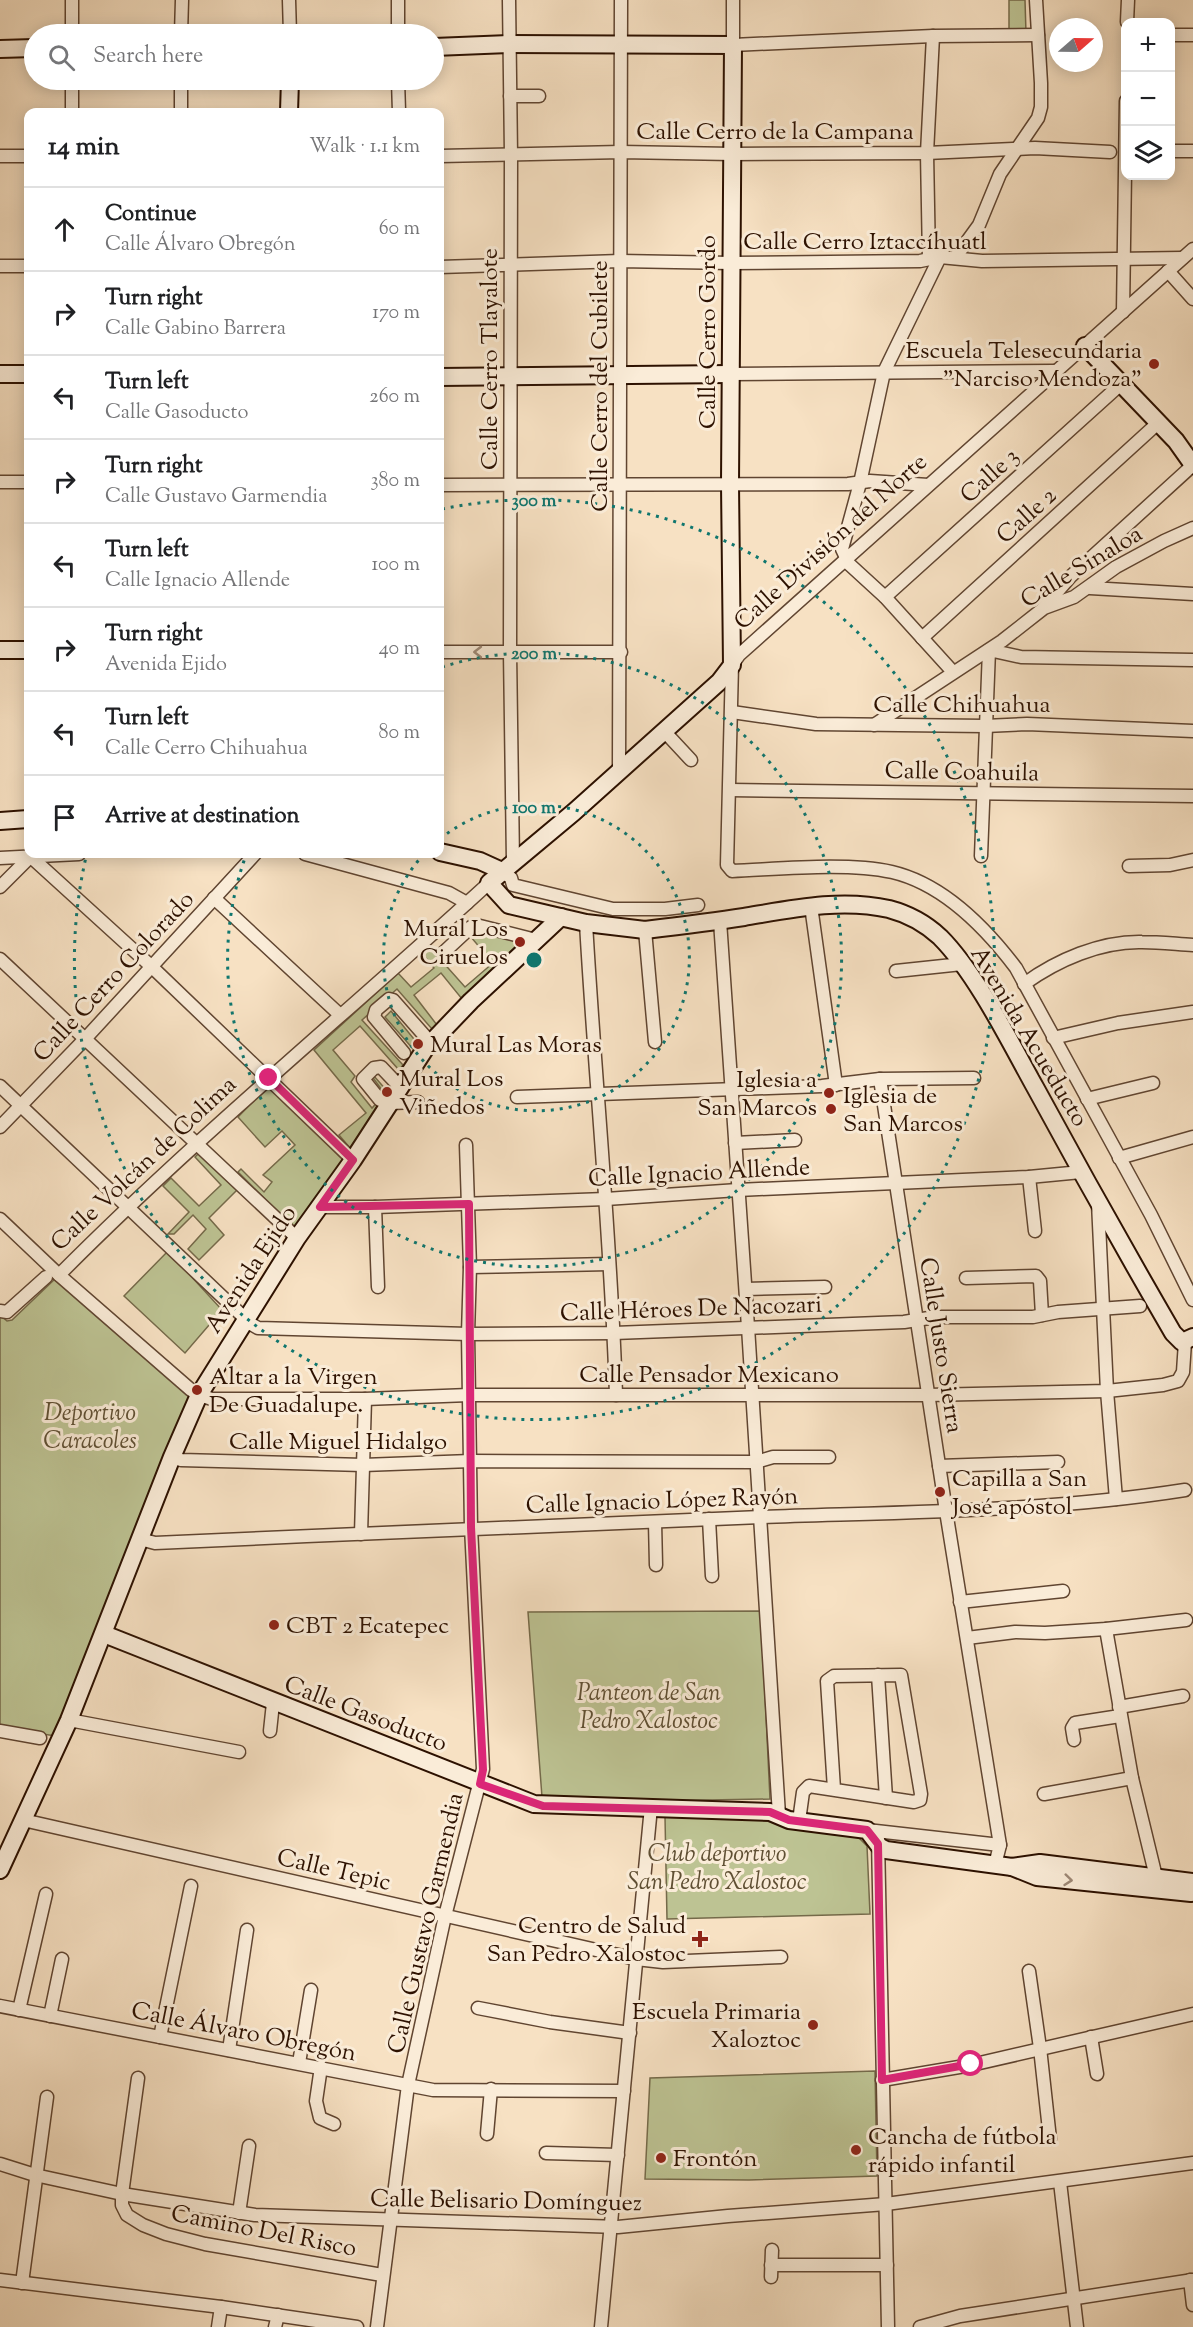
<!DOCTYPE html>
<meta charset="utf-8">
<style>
:root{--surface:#fff;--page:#f6f6f6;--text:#202124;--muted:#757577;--line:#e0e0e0}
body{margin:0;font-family:"Sorts Mill Goudy",serif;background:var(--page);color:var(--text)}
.controls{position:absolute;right:18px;top:18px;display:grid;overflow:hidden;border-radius:12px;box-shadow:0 3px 15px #0003}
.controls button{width:54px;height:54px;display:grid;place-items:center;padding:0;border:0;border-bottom:2px solid var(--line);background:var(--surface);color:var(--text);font:30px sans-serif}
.compass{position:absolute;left:1049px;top:18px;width:54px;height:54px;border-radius:50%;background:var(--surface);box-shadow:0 3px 15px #0003;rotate:70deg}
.stop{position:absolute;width:18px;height:18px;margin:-14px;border:4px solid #db2777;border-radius:50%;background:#fff}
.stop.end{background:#db2777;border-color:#fff;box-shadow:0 2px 6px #0008}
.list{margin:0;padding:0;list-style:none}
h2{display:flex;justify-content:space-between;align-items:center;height:78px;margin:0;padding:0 24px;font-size:26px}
h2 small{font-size:20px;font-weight:400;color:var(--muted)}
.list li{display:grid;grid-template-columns:39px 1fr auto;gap:18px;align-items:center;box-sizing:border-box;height:84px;padding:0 24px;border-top:2px solid var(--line)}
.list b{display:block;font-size:22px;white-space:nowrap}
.list p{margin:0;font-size:20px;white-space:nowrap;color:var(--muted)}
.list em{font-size:20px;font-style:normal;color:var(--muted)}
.icon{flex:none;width:33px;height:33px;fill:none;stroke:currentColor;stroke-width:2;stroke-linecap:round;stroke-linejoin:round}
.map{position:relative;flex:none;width:1193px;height:2327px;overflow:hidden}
.search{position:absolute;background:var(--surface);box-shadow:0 3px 15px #0003;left:24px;top:24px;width:420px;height:66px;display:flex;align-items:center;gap:15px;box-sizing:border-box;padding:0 21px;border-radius:33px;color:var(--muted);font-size:22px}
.panel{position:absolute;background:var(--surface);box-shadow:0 3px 15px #0003;left:24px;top:108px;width:420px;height:750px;border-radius:12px}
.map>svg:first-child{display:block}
.green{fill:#bdc393;stroke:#756a4a;stroke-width:1.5}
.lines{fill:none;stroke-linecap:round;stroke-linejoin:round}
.street-casing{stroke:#604531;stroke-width:15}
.secondary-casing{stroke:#2d1100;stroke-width:20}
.street{stroke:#faecd8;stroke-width:12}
.secondary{stroke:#faecd8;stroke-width:16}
.oneway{stroke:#9e8977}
.route{stroke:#db2777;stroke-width:8}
.ring{fill:none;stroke:#0f766e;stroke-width:3;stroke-dasharray:3 6}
.poi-dot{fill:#8f2418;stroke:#faecd8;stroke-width:2}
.labels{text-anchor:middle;stroke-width:6;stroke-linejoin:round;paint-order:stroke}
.street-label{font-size:24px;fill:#2d1100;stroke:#faecd8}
.poi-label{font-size:24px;fill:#2d1100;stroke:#faecd8;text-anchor:start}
.park-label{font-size:24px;font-style:italic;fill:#5f4f33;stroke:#faecd8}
.centre{fill:#0f766e;stroke:#faecd8;stroke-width:3}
.ring-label{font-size:18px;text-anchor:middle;font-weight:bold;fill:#0f766e;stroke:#faecd8;stroke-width:6;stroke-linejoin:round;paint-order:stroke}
</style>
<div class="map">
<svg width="1193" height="2327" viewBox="0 0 1193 2327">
<rect width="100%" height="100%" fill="#f7e1c3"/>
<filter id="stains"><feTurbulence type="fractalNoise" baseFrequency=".00333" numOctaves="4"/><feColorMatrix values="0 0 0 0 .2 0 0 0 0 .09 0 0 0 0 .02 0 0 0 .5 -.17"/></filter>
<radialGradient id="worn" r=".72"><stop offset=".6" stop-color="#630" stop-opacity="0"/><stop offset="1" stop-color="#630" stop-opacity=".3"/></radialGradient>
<g class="green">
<polygon points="1009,0 1025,0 1026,33 1009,33"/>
<polygon points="477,931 520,942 462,999 441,973 414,995 437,1025 432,1029 397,989 362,1020 403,1065 399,1070 360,1026 333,1050 355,1076 351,1082 372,1108 385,1094 373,1078 374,1076 388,1092 350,1148 339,1135 366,1113 314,1050 398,973 411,987 434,968 417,947 424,941 465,987 493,963 470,936"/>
<polygon points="391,1011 418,1044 414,1050 385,1017"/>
<polygon points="272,1082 344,1161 295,1229 238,1172 241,1169 264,1192 272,1182 263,1175 295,1145 282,1131 265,1147 238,1117"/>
<polygon points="201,1151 238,1189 209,1218 224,1235 199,1260 188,1249 206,1229 193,1215 174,1234 168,1234 189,1212 163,1186 171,1178 199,1206 221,1185 195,1157"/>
<polygon points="168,1251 222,1310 185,1353 124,1296"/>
<polygon points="57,1277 199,1401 56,1736 0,1728 0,1315 7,1321 12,1320"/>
<polygon points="761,1611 770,1799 651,1801 542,1797 528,1612"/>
<polygon points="665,1817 770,1818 849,1828 867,1846 870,1914 667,1919"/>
<polygon points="875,2071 877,2176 749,2180 645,2179 650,2078"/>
</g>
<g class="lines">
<g class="street-casing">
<g id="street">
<polyline points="72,0 72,34"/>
<polyline points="289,0 290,34"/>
<polyline points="398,0 398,34"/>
<polyline points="509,0 511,155 510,652 513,862"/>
<polyline points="733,0 733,45 933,36 1038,35"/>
<polyline points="1127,22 1128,0"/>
<polyline points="181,34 182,0"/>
<polyline points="1170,35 1193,35"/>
<polyline points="398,80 399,112"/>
<polyline points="510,96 539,96"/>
<polyline points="72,112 72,80"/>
<polyline points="181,112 181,80"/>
<polyline points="1170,151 1193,151"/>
<polyline points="0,156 28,156"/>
<polyline points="440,156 621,152 732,154 927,153 1035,148 1110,152"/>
<path d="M1193 249 739 655 732 665 727 865 732 871C780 869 846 862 892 872 943 884 985 927 1016 968L1151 1215 1193 1300"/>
<polyline points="940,257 884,372 860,483 842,549 849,564 885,597 953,672"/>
<polyline points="955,258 979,225 1000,174 1038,118 1041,107 1041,83 1036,0"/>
<polyline points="929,259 927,153 933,36"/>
<polyline points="0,266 28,266"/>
<polyline points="440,267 620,261 731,263 920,261 940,257 982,261 1182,258"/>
<polyline points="1168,271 1193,299"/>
<polyline points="1123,312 1126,101"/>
<polyline points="730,374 1054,371"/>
<polyline points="0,482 28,482"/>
<polyline points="440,485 848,484 870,481 928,485"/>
<polyline points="1090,588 1193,594"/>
<polyline points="885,597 1121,384"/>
<polyline points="1044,607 1070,577 1193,465"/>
<polyline points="922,638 1158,423"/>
<polyline points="440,652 621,652"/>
<polyline points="732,712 816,724 985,726 1027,724 1193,731"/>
<polyline points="874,725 1002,641 1044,608 1074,597 1116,567 1164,541 1193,528"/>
<polyline points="664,731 691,760"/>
<polyline points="619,772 621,0"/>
<polyline points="730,790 1193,796"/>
<polyline points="305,854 449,893 467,903"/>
<polyline points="30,856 152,967 353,1160"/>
<polyline points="981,856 989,650 1021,657 1193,660"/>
<polyline points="0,858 79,854"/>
<polyline points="1129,866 1170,865 1193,860"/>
<polyline points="502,871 511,878 513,885 613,909 665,909 698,905"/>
<polyline points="0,887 33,854"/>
<polyline points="214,898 339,1014"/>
<polyline points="811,906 836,1085"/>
<polyline points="720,921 748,1327 779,1815"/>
<path d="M586 923C595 1080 611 1237 616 1395"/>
<polyline points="645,930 655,1042"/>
<polyline points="443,953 471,927 476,925 536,940"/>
<polyline points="0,959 297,1238"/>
<polyline points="896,971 962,964"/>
<path d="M1024 984C1057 960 1101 941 1142 942 1159 942 1176 944 1193 945"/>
<polyline points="1053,1038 1118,1023 1193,1012"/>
<polyline points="404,1053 374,1017 376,1010 389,999 393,1000 431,1043"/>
<polyline points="880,1079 946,1511 1000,1845 995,1865"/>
<polyline points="0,1086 251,1324 258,1328 468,1334 614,1333 904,1322 935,1317 1033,1317 1058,1312 1140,1306"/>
<polyline points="517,1097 822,1086 880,1079 974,1078"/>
<polyline points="1087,1099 1153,1083"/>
<polyline points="380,1100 363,1079 374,1068 381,1067 400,1087"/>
<polyline points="390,1103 418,1102"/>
<polyline points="0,1127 85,1039 255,854"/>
<polyline points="735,1143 795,1140"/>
<polyline points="1119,1158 1193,1137"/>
<polyline points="1029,1177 1035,1231"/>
<polyline points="1098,1203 1107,1391 1116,1499"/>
<polyline points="320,1207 375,1207 606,1199 738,1190 1029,1177 1081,1172"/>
<polyline points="375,1207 378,1287"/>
<polyline points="0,1219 59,1275 191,1390 199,1395 212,1399 365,1399 469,1395 928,1395 1107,1391 1163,1385 1178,1381 1183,1372 1185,1342"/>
<polyline points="470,1267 609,1264"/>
<path d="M59 1275C196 1137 346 1014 489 883"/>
<polyline points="966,1278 1036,1276 1040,1281 1042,1315"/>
<polyline points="746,1289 825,1287"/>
<polyline points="0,1311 7,1312 46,1277"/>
<polyline points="172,1457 181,1460 363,1465 471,1461 756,1462 773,1457 829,1457"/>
<polyline points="939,1466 1058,1462"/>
<polyline points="709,1519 712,1576"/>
<polyline points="655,1522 656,1565"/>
<polyline points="361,1534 365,1399"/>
<path d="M140 1539 155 1543C357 1534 559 1524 761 1517 902 1512 1045 1512 1185 1490"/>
<polyline points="960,1602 1063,1591"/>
<polyline points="1106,1629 1132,1778 1156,1877 1156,1885"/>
<polyline points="967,1638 1015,1632 1045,1633 1106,1629 1186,1620"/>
<polyline points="878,1675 886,1798"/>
<polyline points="1119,1707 1183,1696"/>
<polyline points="69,1720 239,1752"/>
<polyline points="0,1731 40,1738"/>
<polyline points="270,1731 273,1703"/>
<polyline points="1074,1740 1072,1728 1075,1723 1120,1716"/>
<polyline points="1044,1794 1132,1778"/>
<polyline points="23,1820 636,1959 663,1962 781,1957"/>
<polyline points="799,1821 803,1792 809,1786 914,1802 920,1800 921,1794 901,1675 834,1676 827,1681 834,1789"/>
<polyline points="867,1830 1000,1845"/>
<polyline points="878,1839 888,2327"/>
<polyline points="1029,1971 1040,2048 1050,2139"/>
<polyline points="0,2006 433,2090 624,2091"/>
<polyline points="478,2008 550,2022 630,2033"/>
<polyline points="19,2010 46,1894"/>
<polyline points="50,2016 62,1959"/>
<polyline points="160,2037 191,1886"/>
<polyline points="1091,2037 1097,2074"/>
<polyline points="229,2050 247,1930"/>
<polyline points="299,2063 311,1990"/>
<polyline points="321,2067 316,2101 320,2118 334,2124"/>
<polyline points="138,2078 122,2194 122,2205 127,2215 143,2225 166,2234 205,2244 382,2275"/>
<polyline points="882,2080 971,2065 1193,2014"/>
<polyline points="487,2134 491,2089"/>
<polyline points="546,2153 618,2155"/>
<polyline points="0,2164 35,2175 122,2194 255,2215 618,2227 728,2216 886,2204 1193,2163"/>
<polyline points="1060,2182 1077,2327"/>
<polyline points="239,2213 249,2146"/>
<polyline points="771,2265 887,2265"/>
<polyline points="771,2277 772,2250"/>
<polyline points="0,2280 221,2307 357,2327"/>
<polyline points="1190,2280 1193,2305"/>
<polyline points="22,2283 47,2097"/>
<polyline points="218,2327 221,2307"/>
<polyline points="275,2327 278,2315"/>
<polyline points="377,2327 408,2085 445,1916 483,1769 471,1527 468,1334 470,1267 466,1145"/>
<polyline points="601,2327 651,1807"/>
<polyline points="920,2327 960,2316 1193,2280"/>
</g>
</g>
<g class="secondary-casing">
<g id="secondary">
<path d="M434 47 509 44 733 45 730 484 732 665 719 682 574 812 489 883 509 905 586 923 645 930C678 926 711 922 744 917 791 909 841 898 889 909 908 914 926 924 940 937 976 973 1010 1042 1035 1087 1080 1170 1126 1252 1173 1333L1182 1342 1193 1337"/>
<polyline points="0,49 34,48"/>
<polyline points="289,112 290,80"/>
<polyline points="1085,346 1176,441 1193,465"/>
<polyline points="0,374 28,374"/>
<polyline points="440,377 730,374"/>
<polyline points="0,650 28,650"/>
<polyline points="0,821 28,819"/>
<polyline points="440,852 480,861 502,871"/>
<polyline points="104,1634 534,1804 770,1812 789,1820 867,1830 880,1847 886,1850 1012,1867 1040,1863 1193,1882"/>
<polyline points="1012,1867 1037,1877 1191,1893"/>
<polyline points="0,1870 69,1720 172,1457 199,1395 297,1238 353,1160 425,1049 471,1001 561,917"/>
</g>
</g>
<use href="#street" class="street"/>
<use href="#secondary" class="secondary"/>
</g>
<defs><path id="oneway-chevron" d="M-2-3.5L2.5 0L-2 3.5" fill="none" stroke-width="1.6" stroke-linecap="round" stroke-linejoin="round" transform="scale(1.5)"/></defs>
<g class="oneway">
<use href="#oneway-chevron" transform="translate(478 652) rotate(-180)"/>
<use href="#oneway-chevron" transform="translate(1068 1880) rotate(6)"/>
</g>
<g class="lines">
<polyline class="route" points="269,1078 353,1160 320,1207 469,1204 471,1527 483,1770 480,1784 543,1806 770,1812 789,1820 867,1830 878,1844 882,2080 971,2064"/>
</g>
<g class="ring">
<path d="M440 839A153 153 0 1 1 424 854"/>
<path d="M442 667A307 307 0 1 1 246 855"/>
<path d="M442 509A460 460 0 1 1 86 857"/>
</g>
<g class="poi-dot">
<circle cx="1154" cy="364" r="6"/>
<circle cx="520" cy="942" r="6"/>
<circle cx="418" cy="1044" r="6"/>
<circle cx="387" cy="1092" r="6"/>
<circle cx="829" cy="1093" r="6"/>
<circle cx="831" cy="1109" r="6"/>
<circle cx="197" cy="1390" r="6"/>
<circle cx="940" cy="1492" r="6"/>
<circle cx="274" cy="1625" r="6"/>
<path d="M697 1930h6v6h6v6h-6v6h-6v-6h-6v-6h6z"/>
<circle cx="813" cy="2025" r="6"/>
<circle cx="856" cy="2150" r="6"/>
<circle cx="661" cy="2158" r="6"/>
</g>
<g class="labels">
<g class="street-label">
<text x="775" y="139">Calle Cerro de la Campana</text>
<text x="865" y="249">Calle Cerro Iztaccíhuatl</text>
<text transform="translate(707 332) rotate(-90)" y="8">Calle Cerro Gordo</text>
<text transform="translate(489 359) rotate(-90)" y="8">Calle Cerro Tlayalote</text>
<text transform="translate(599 386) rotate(-90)" y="8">Calle Cerro del Cubilete</text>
<text transform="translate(989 475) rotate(-42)" y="8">Calle 3</text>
<text transform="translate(1026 515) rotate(-42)" y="8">Calle 2</text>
<text transform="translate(830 541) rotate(-42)" y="8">Calle División del Norte</text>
<text transform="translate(1081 566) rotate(-31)" y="8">Calle Sinaloa</text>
<text x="962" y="712">Calle Chihuahua</text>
<text transform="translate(962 771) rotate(1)" y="8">Calle Coahuila</text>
<text transform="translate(113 976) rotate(-47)" y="8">Calle Cerro Colorado</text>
<text transform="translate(1030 1036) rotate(59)" y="8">Avenida Acueducto</text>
<text transform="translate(143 1163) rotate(-43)" y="8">Calle Volcán de Colima</text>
<text transform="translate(699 1172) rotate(-3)" y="8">Calle Ignacio Allende</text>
<text transform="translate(250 1269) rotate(-57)" y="8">Avenida Ejido</text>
<text transform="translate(691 1308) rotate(-2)" y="8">Calle Héroes De Nacozari</text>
<text transform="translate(942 1345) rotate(81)" y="8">Calle Justo Sierra</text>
<text x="709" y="1382">Calle Pensador Mexicano</text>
<text x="338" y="1449">Calle Miguel Hidalgo</text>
<text transform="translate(662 1500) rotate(-2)" y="8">Calle Ignacio López Rayón</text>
<text transform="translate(366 1713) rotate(21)" y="8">Calle Gasoducto</text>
<text transform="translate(334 1869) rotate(13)" y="8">Calle Tepic</text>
<text transform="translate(425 1923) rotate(-77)" y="8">Calle Gustavo Garmendia</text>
<text transform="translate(244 2031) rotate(11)" y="8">Calle Álvaro Obregón</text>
<text transform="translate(506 2200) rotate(1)" y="8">Calle Belisario Domínguez</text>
<text transform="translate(264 2230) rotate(11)" y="8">Camino Del Risco</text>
</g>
<g class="poi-label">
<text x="1142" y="358" text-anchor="end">Escuela Telesecundaria<tspan x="1142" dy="28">"Narciso Mendoza"</tspan></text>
<text x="508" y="936" text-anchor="end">Mural Los<tspan x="508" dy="28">Ciruelos</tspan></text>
<text x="430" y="1052">Mural Las Moras</text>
<text x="399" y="1086">Mural Los<tspan x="399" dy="28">Viñedos</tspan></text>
<text x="817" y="1087" text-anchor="end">Iglesia a<tspan x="817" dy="28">San Marcos</tspan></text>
<text x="843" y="1103">Iglesia de<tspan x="843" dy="28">San Marcos</tspan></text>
<text x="209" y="1384">Altar a la Virgen<tspan x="209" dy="28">De Guadalupe.</tspan></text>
<text x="952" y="1486">Capilla a San<tspan x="952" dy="28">José apóstol</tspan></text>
<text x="286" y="1633">CBT 2 Ecatepec</text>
<text x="686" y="1933" text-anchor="end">Centro de Salud<tspan x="686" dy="28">San Pedro Xalostoc</tspan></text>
<text x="801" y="2019" text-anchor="end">Escuela Primaria<tspan x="801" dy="28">Xaloztoc</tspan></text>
<text x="868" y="2144">Cancha de fútbola<tspan x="868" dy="28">rápido infantil</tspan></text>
<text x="673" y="2166">Frontón</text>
</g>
<g class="park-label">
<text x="90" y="1420">Deportivo<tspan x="90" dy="28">Caracoles</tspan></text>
<text x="649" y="1700">Panteon de San<tspan x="649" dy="28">Pedro Xalostoc</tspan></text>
<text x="717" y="1861">Club deportivo<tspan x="717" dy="28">San Pedro Xalostoc</tspan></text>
</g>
</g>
<circle cx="534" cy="960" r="9" class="centre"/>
<g class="ring-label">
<text x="534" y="506">300 m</text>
<text x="534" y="659">200 m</text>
<text x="534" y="813">100 m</text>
</g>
<rect width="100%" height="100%" filter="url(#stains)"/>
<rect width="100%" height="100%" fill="url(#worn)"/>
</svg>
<div class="controls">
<button>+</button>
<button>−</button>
<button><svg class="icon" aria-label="layers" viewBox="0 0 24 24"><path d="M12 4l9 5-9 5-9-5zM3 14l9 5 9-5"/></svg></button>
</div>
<svg class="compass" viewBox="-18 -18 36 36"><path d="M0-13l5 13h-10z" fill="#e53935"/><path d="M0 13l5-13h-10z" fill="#757577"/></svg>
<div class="stop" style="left:971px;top:2064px"></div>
<div class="stop end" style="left:269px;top:1078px"></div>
<div class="search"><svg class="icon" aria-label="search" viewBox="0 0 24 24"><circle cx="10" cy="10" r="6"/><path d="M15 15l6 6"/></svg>Search here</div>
<section class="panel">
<h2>14 min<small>Walk · 1.1 km</small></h2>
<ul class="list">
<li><svg class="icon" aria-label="ahead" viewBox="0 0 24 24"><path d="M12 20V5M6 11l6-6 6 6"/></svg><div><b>Continue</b><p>Calle Álvaro Obregón</p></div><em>60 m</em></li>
<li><svg class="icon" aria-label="right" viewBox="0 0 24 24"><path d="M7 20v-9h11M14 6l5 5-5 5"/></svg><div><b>Turn right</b><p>Calle Gabino Barrera</p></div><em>170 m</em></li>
<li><svg class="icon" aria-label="left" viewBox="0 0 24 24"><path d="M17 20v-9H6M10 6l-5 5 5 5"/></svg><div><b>Turn left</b><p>Calle Gasoducto</p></div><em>260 m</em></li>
<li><svg class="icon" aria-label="right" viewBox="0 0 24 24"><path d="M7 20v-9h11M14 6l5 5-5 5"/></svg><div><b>Turn right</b><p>Calle Gustavo Garmendia</p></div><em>380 m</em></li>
<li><svg class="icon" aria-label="left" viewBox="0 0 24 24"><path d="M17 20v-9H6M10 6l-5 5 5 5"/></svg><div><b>Turn left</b><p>Calle Ignacio Allende</p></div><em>100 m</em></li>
<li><svg class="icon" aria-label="right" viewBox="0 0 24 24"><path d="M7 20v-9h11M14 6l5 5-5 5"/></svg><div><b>Turn right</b><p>Avenida Ejido</p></div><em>40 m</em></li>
<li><svg class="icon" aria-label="left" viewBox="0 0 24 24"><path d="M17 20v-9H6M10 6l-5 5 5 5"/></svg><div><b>Turn left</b><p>Calle Cerro Chihuahua</p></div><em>80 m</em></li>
<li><svg class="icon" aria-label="arrive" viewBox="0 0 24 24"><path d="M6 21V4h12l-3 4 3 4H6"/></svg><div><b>Arrive at destination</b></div></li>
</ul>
</section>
</div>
